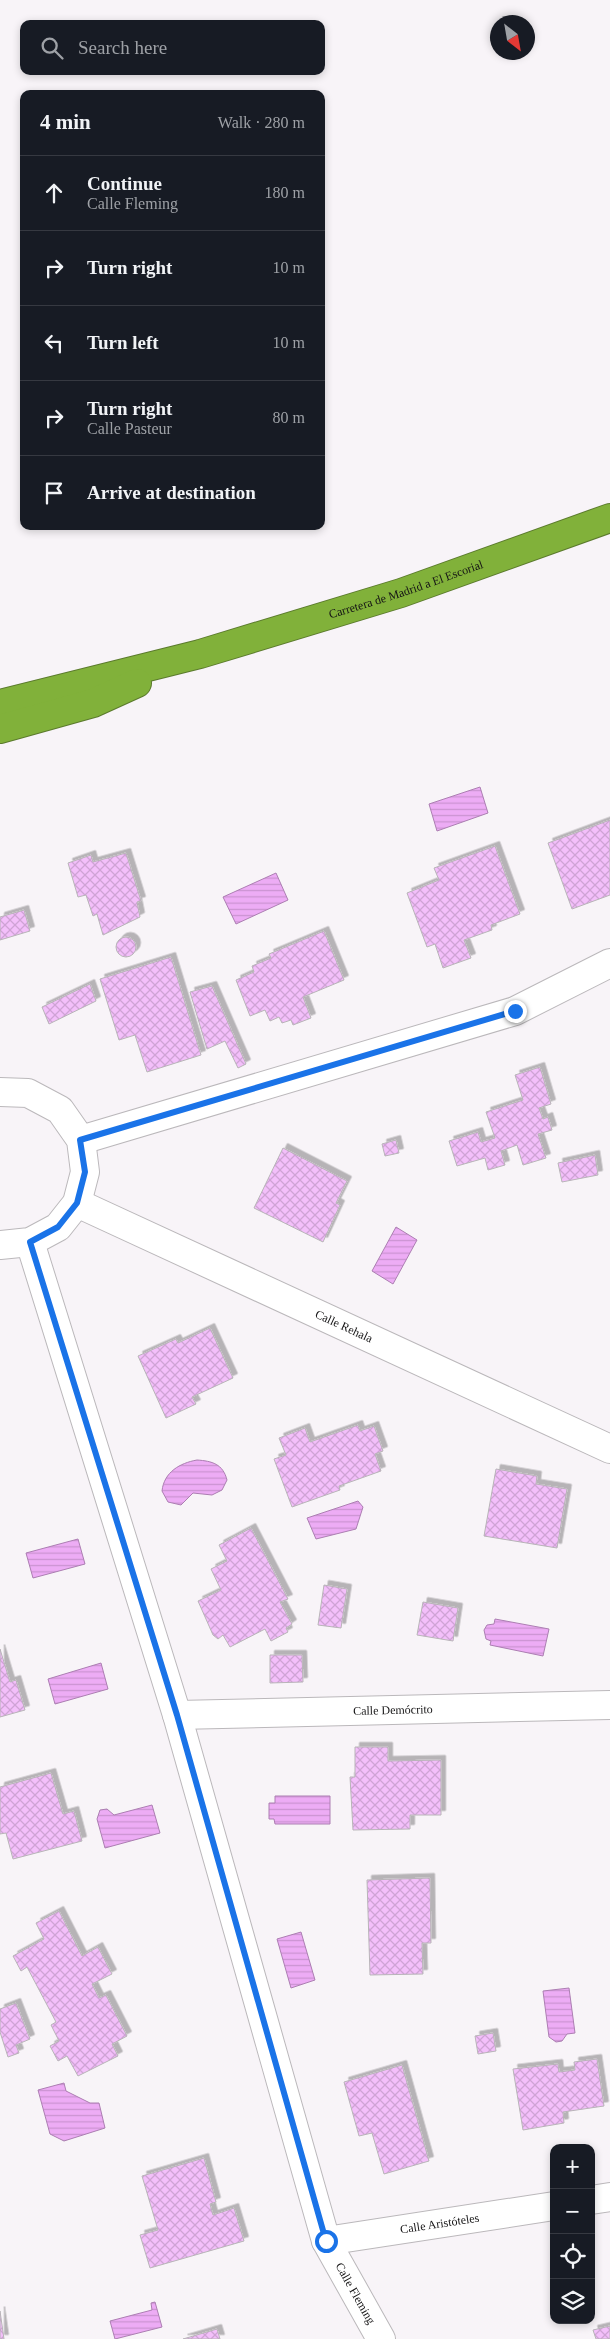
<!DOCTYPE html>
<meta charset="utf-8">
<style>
:root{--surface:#171b24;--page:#242831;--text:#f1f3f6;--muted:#9ea1a6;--line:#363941}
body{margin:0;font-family:"Times New Roman",serif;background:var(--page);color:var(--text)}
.controls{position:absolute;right:15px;bottom:15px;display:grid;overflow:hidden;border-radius:10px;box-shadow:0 2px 8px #0003}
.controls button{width:45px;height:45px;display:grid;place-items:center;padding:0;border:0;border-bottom:1px solid var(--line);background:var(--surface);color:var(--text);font:25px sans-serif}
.compass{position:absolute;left:490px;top:15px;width:45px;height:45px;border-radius:50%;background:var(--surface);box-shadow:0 2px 8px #0003;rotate:149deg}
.stop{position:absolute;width:15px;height:15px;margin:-11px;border:4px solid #1a73e8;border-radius:50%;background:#fff}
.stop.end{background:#1a73e8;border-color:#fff;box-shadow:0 1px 5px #0008}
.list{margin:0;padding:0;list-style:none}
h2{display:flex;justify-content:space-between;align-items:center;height:65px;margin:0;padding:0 20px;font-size:21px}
h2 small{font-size:16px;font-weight:400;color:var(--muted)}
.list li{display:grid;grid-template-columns:32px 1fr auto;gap:15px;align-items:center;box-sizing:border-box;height:75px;padding:0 20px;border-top:1px solid var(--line)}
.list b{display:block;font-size:19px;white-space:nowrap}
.list p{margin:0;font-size:16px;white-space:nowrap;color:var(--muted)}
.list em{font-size:16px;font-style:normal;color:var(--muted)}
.icon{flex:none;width:28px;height:28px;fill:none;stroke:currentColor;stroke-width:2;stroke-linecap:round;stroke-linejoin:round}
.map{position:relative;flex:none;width:610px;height:2339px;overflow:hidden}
.search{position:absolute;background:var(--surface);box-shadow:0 2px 8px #0003;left:20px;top:20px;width:305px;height:55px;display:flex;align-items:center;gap:12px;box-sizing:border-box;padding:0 18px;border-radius:10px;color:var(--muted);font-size:19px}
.panel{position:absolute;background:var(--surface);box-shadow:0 2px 8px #0003;left:20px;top:90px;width:305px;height:440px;border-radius:10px}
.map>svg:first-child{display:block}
.water{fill:url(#water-rules);stroke:#ac7eb2}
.building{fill:url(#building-cross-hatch);stroke:#b8b4b8;filter:url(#shadow)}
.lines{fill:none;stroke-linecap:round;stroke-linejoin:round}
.minor-casing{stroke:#bbb8bb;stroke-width:30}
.highway-casing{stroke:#5b7a2d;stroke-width:30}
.minor{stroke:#fff;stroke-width:28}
.highway{stroke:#81b13a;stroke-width:28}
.route{stroke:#1a73e8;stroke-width:6}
.labels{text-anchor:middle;stroke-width:4.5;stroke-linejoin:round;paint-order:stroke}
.street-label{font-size:12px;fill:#151415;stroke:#fff}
</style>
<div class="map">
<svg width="610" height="2339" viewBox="0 0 610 2339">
<defs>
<pattern id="water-rules" width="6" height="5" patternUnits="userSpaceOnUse" patternTransform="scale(1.25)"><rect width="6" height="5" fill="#edacf5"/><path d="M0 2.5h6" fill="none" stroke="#ca93d1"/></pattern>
<pattern id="building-cross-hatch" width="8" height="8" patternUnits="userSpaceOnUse" patternTransform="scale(1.25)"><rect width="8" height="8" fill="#f3bffa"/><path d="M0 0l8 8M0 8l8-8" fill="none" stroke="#cfa3d5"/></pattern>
<filter id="shadow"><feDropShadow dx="4.5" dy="-4.5" stdDeviation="0" flood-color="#0004"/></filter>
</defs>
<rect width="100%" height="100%" fill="#f8f4f8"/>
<g class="water">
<polygon points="480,787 488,813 437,831 429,804"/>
<polygon points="276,873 288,900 236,924 223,897"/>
<polygon points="396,1227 417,1240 393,1284 372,1271"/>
<path d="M197 1460C212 1461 223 1464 227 1480L222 1490 212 1495 193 1493 181 1505 168 1502 162 1491C164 1472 180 1463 197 1460Z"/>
<polygon points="358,1501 363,1507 356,1529 316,1539 307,1518"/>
<polygon points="78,1539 85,1564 33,1578 26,1553"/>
<polygon points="495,1619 549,1629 543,1656 490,1645 491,1641 486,1639 484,1630 487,1625 494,1624"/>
<polygon points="101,1663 108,1689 55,1704 48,1679"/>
<polygon points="275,1796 330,1796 330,1824 275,1824 274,1819 269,1819 269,1803 275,1803"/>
<polygon points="152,1805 160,1833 105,1848 97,1819 100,1810 107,1809 114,1815"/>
<polygon points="301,1932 315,1980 291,1988 277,1939"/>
<polygon points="569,1988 575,2033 567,2034 562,2041 556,2042 549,2037 543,1991"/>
<polygon points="64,2083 66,2091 90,2103 99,2103 105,2128 64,2141 50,2134 38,2090"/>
<polygon points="155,2302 162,2327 115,2339 110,2321 152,2310 151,2303"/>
</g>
<g class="building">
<polygon points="610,820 610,895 572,909 548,843"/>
<polygon points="495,846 520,914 491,925 492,930 464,940 471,958 443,968 435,944 427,947 407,893 439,880 434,868"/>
<polygon points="126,853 141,901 137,902 140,917 103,935 97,914 93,916 86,895 78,897 68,863 91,855 93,862"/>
<polygon points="24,910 30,931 0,940 0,917"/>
<polygon points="324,931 344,980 303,997 311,1018 293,1025 291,1020 282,1023 279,1017 270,1021 265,1010 250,1016 236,980 254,972 252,966 271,958 269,954"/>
<circle cx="126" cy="947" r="10"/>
<polygon points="171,957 201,1055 147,1072 135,1035 119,1040 100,979"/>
<polygon points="90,984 96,1001 49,1024 42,1007"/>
<polygon points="212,986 246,1064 238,1068 225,1041 207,1049 190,992"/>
<polygon points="540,1067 551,1104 539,1108 543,1119 548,1117 552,1130 538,1134 546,1158 523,1165 517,1145 501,1151 505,1165 488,1170 485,1158 457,1166 449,1141 478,1132 481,1142 495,1138 486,1112 523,1100 515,1075"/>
<polygon points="396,1140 399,1153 385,1156 382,1144"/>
<polygon points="283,1148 347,1181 336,1203 340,1205 323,1242 254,1208"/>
<polygon points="595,1155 598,1175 562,1182 558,1163"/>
<polygon points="210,1328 233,1378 192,1397 196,1404 166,1418 138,1356 176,1339 178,1343"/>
<polygon points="358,1425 360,1431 374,1426 383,1451 375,1454 381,1471 339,1486 340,1490 292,1507 274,1459 286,1455 279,1438 305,1428 310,1442"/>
<polygon points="496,1469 537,1476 536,1484 567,1489 557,1548 484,1536"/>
<polygon points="251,1528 288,1599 280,1602 292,1624 286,1628 288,1632 271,1641 265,1629 230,1647 223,1635 218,1639 213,1635 198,1601 221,1590 211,1569 227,1561 219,1545"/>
<polygon points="324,1585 347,1589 341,1628 318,1625"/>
<polygon points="423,1602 458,1608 453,1641 417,1635"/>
<polygon points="0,1649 10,1682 16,1680 25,1710 0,1717"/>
<polygon points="270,1655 302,1655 303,1682 270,1683"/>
<polygon points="355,1747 388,1747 388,1761 441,1760 441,1815 410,1815 410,1829 353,1830 350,1777 355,1777"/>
<polygon points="51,1773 63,1814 74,1811 82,1841 13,1859 6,1833 0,1834 0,1787"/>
<polygon points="430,1878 431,1943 422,1943 423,1974 370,1975 367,1880"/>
<polygon points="59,1911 82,1956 98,1947 112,1974 92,1984 99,1998 106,1995 127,2036 112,2044 118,2056 78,2076 67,2056 58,2061 50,2046 59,2041 51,2025 56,2022 27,1967 21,1971 13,1956 44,1939 36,1923"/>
<polygon points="16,2003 30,2039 16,2045 19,2053 8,2057 0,2032 0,2009"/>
<polygon points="493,2033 496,2051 478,2054 475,2036"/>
<polygon points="597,2059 604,2106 563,2112 564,2123 523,2130 513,2069 558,2064 559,2072 575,2070 574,2062"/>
<polygon points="402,2065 429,2161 384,2174 372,2133 359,2136 344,2082"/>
<polygon points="204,2158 216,2202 210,2204 213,2215 234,2208 244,2241 150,2268 140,2235 158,2230 142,2176"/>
<polygon points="0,2311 4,2339 0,2339"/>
<polygon points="610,2326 610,2339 596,2339 593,2330"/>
<polygon points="217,2329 220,2339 183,2339"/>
</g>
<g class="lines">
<g class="minor-casing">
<g id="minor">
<polyline points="0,1092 28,1093 60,1110 81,1140 85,1172 77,1203 58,1227 30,1242 0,1245"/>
<polyline points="81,1140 515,1011 610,963"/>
<path id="s1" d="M77 1203 610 1449"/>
<path id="s2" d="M30 1242 177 1715 326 2241 381 2339"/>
<path id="s3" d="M177 1715 610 1705"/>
<polyline points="591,2200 610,2197"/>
<path id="s4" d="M326 2241 554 2206"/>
</g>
</g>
<g class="highway-casing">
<g id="highway">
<path id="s5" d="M0 704 200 654 401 593 610 518"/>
<polyline points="0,729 93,703 137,683"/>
</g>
</g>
<use href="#minor" class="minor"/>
<use href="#highway" class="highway"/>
</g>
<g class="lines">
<polyline class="route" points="326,2241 177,1715 30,1242 58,1227 77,1203 85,1172 80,1140 515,1011"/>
</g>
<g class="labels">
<g class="street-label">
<text dy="4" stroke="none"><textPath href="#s5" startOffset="422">Carretera de Madrid a El Escorial</textPath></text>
<text dy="4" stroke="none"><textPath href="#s1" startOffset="294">Calle Rehala</textPath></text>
<text dy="4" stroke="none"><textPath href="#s3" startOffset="216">Calle Demócrito</textPath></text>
<text dy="4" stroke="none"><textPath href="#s4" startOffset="115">Calle Aristóteles</textPath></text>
<text dy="4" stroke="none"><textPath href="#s2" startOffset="1102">Calle Fleming</textPath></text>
</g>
</g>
</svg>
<div class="controls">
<button>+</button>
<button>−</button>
<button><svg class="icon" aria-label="locate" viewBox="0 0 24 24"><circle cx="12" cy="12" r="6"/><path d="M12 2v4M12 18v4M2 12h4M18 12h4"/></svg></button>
<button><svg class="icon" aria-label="layers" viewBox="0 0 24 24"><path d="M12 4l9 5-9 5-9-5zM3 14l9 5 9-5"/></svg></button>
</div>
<svg class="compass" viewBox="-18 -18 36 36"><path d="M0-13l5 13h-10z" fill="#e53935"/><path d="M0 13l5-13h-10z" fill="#9ea1a6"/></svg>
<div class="stop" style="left:326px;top:2241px"></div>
<div class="stop end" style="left:515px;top:1011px"></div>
<div class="search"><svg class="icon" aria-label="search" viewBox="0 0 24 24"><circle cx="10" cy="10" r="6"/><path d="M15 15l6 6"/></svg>Search here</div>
<section class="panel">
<h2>4 min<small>Walk · 280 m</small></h2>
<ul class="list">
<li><svg class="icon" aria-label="ahead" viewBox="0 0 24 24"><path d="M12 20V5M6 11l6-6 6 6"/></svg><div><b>Continue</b><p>Calle Fleming</p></div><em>180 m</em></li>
<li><svg class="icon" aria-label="right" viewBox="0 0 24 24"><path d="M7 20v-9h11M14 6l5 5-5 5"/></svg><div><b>Turn right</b></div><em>10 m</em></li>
<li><svg class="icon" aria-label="left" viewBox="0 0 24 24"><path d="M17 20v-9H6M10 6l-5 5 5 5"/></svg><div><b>Turn left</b></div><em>10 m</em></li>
<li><svg class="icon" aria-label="right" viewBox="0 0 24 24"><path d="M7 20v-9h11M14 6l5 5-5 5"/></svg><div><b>Turn right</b><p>Calle Pasteur</p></div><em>80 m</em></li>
<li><svg class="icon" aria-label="arrive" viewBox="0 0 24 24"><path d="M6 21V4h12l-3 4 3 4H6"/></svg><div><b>Arrive at destination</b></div></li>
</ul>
</section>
</div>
